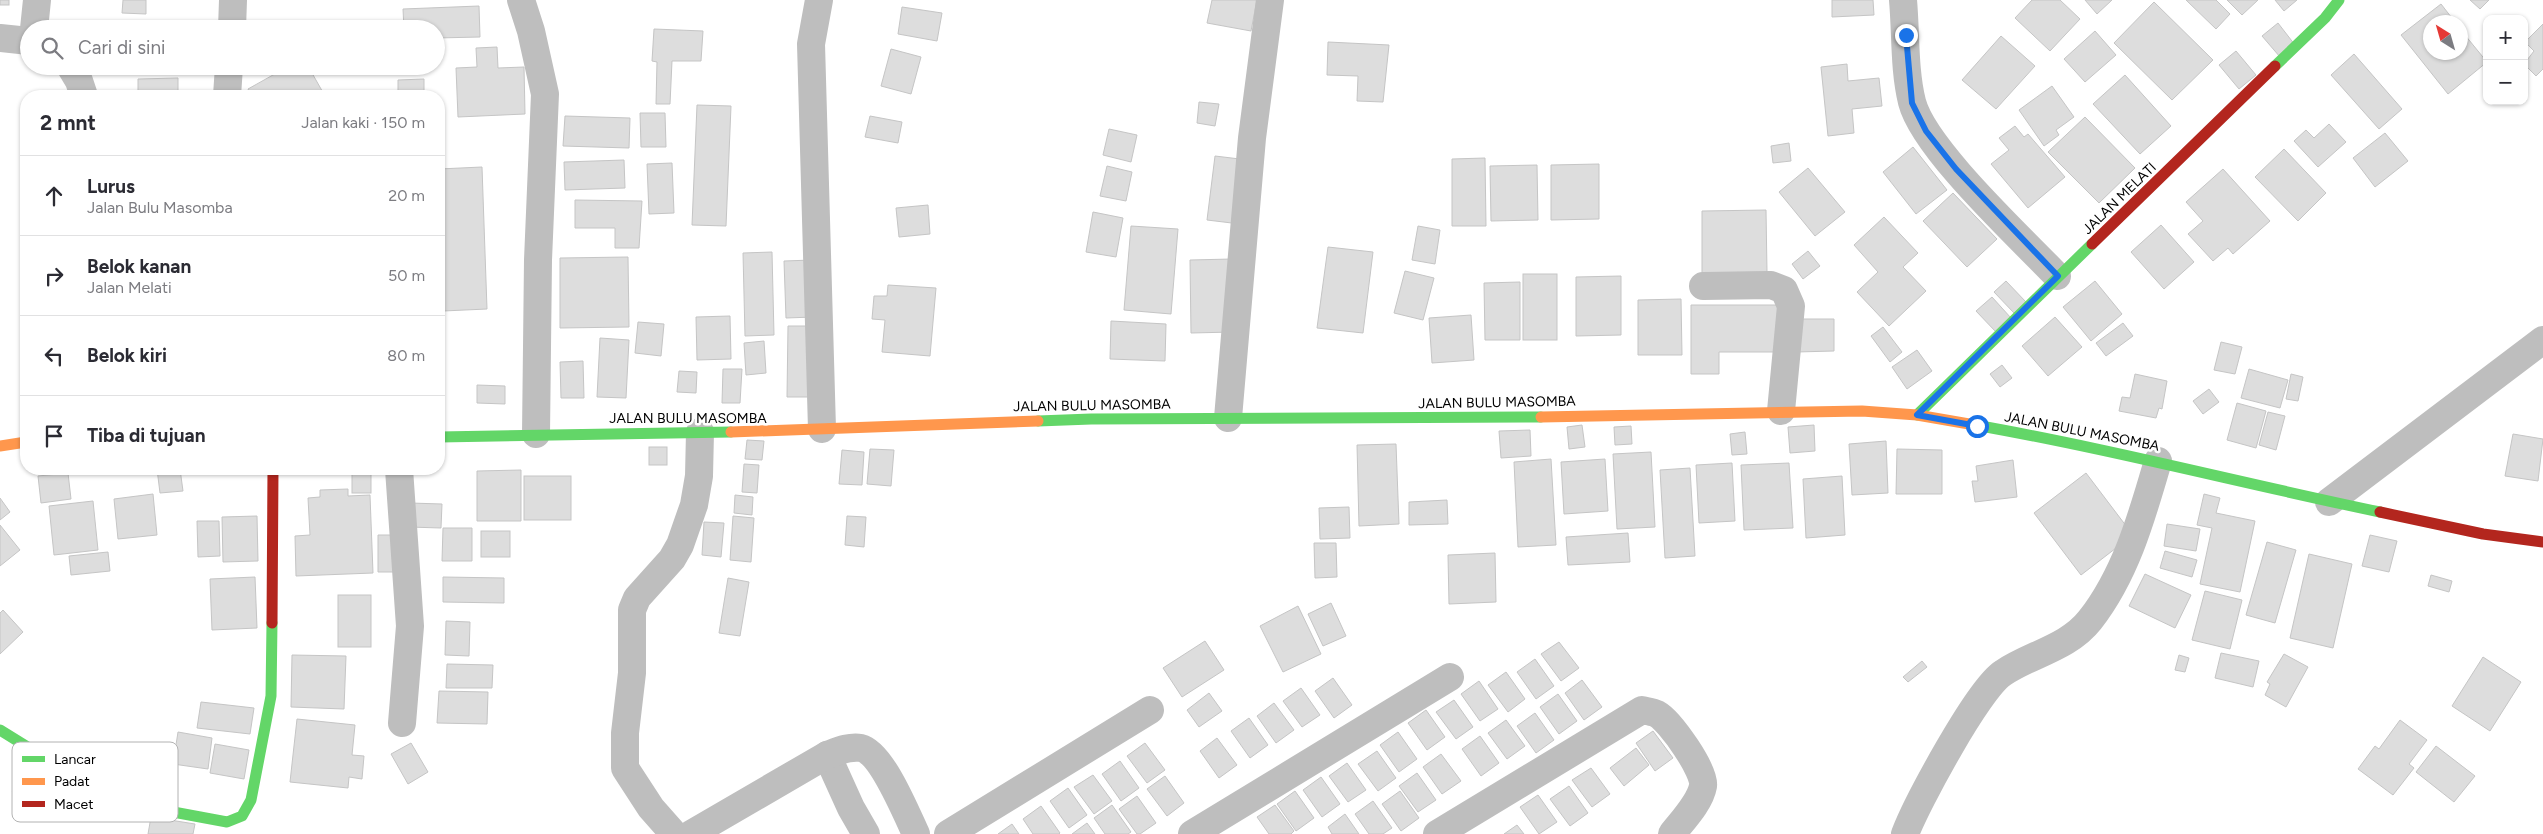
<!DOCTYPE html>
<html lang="id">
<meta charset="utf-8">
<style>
:root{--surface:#fff;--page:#f7f7f7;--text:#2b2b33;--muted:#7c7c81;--line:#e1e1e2}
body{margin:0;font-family:Figtree,sans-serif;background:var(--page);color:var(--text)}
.controls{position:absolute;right:15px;top:15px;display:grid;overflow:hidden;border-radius:10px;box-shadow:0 1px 4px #0004}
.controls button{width:45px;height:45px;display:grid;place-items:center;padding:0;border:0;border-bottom:1px solid var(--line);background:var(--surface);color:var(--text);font:25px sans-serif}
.compass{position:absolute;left:2423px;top:15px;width:45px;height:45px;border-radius:50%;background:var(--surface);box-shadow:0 1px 4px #0004;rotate:323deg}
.stop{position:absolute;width:15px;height:15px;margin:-11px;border:4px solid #1a73e8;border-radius:50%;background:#fff}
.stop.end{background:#1a73e8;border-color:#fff;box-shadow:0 1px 5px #0008}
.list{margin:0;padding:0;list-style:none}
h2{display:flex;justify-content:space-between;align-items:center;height:65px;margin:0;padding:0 20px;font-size:21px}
h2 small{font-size:16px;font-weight:400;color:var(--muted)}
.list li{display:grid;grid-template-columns:32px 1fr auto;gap:15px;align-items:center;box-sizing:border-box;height:80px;padding:0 20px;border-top:1px solid var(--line)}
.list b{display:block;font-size:19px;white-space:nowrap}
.list p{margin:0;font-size:16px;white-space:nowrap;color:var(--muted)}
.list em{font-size:16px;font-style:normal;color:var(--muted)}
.icon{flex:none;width:28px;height:28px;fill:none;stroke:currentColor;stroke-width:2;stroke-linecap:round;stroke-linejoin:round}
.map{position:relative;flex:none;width:2543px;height:834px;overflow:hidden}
.search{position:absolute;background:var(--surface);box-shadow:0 1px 4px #0004;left:20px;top:20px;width:425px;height:55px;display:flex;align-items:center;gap:12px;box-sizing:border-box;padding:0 18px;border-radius:28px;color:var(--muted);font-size:19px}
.panel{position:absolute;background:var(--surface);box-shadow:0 1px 4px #0004;left:20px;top:90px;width:425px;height:385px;border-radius:20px}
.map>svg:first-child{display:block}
.building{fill:#ddd;stroke:#c5c5c5}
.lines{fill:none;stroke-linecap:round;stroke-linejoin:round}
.street{stroke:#bebebe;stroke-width:28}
.fast{stroke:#63d668;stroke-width:11}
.slow{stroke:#ff974d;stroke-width:11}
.jam{stroke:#b3261e;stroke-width:11}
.route{stroke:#1a73e8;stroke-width:6}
.labels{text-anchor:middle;stroke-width:5;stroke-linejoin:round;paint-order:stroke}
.street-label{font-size:14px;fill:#000;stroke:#fff}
.key{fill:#fff;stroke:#b2b2b2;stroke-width:1}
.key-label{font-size:14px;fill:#000}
</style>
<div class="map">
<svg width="2543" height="834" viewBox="0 0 2543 834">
<rect width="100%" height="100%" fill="#fff"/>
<g class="building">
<rect x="0" y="0" width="9" height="5"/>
<polygon points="123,0 146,0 146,14 122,13"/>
<polygon points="1212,0 1257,0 1251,31 1207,23"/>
<polygon points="1832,0 1873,0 1874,15 1832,17"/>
<polygon points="2032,0 2060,0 2080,19 2050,51 2015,18"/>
<polygon points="2085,0 2112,0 2097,14"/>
<polygon points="2186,0 2216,0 2230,14 2216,29"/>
<polygon points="2227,0 2258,0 2242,15"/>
<polygon points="2275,0 2297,0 2284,11"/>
<polygon points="2470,0 2489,0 2480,9"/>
<polygon points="2154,2 2213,60 2172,100 2114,43"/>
<polygon points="2441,4 2455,22 2430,22 2430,52 2460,52 2460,29 2487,62 2448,94 2401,35"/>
<polygon points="479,6 480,37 436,38 436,29 404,29 403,9"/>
<polygon points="902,7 942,13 937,41 898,34"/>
<polygon points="2278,23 2295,45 2280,57 2262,36"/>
<polygon points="2543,24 2543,69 2536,76 2524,64 2534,51 2525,42"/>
<polygon points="654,29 703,31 701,61 672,61 670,104 656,104 657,62 652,61"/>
<polygon points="2095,31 2116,55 2085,82 2064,59"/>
<polygon points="2001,36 2035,66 1996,109 1962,80"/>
<polygon points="1328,42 1389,45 1383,102 1357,101 1358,76 1327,75"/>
<polygon points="497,47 498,68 524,67 525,114 458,117 456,68 477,67 476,48"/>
<polygon points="891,49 921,57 911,94 881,86"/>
<polygon points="2236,51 2256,75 2239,89 2219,65"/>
<polygon points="2354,54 2402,109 2379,129 2331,75"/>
<polygon points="1847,64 1848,81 1879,78 1882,106 1852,109 1854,133 1828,136 1821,67"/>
<polygon points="289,66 308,66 325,96 251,96 248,89"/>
<polygon points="2125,75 2171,126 2140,154 2093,104"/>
<polygon points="178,78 178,96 138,96 138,79"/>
<polygon points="424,79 424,96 398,96 398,80"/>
<polygon points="2052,86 2074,117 2056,130 2059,135 2044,146 2019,110"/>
<polygon points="1199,102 1219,104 1215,126 1197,123"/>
<polygon points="697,105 731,106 726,226 692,225"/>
<polygon points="640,113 665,113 666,147 641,147"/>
<polygon points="565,116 630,118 629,148 563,146"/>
<polygon points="870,116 902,122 898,143 865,137"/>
<polygon points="2085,117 2135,168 2099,203 2048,152"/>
<polygon points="2329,124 2346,142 2318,167 2294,141 2306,130 2314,138"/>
<polygon points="2015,126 2024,137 2028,134 2065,177 2028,208 1991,164 2009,150 1999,138"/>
<polygon points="1109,129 1137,135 1131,162 1103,155"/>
<polygon points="2385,133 2408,161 2375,187 2353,158"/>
<polygon points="1789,143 1791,161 1773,163 1771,146"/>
<polygon points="1913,147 1947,190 1916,214 1883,172"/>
<polygon points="2284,149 2326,193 2298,221 2255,177"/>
<polygon points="1215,156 1248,160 1240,224 1207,220"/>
<polygon points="1485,158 1486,226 1452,226 1452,159"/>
<polygon points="624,160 625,188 565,190 564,162"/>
<polygon points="672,163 674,213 649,214 647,164"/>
<polygon points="1599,164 1599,219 1551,220 1551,165"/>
<polygon points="1537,165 1538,220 1491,221 1490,166"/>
<polygon points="1107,166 1132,172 1126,201 1100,196"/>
<polygon points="482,167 487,309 443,311 439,169"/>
<polygon points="1808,168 1845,212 1815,236 1779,192"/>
<polygon points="2223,169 2270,221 2233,254 2228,248 2213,261 2188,234 2203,221 2186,202"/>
<polygon points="1953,193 1997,239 1967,267 1923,221"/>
<polygon points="575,200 642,201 639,248 615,248 615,228 575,228"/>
<polygon points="928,205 930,234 899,237 896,208"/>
<polygon points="1766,210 1767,272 1702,273 1702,211"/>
<polygon points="1093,212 1123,218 1116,257 1086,252"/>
<polygon points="1884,217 1918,253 1903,267 1926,291 1889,326 1857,292 1878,272 1854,245"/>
<polygon points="2161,225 2194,262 2164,289 2131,252"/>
<polygon points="1131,226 1178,229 1171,314 1124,310"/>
<polygon points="1418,226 1440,230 1435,264 1412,260"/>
<polygon points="1328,247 1373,252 1363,333 1317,328"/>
<polygon points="1808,251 1820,266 1803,279 1792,264"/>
<polygon points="772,252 774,335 745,336 743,253"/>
<polygon points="628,257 629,327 560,328 560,258"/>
<polygon points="1232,259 1233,332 1191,333 1190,260"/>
<polygon points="812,260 813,317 786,318 784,261"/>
<polygon points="1405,271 1434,278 1423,320 1394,313"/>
<rect x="1523" y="274" width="34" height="66"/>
<polygon points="1621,276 1621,335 1576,336 1576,277"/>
<polygon points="2006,281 2026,302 2014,313 1994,292"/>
<polygon points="2095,281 2122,314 2091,341 2063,307"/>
<polygon points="1520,282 1520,340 1485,340 1484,283"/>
<polygon points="888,285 936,288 930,356 882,352 885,320 872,319 874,296 887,296"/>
<polygon points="1992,297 2011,318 1996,332 1976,311"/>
<polygon points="1681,299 1682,355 1638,355 1638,300"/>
<polygon points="1691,305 1778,305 1778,352 1719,352 1719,374 1691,374"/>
<polygon points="1471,315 1474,360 1432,363 1429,318"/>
<polygon points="730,316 731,359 697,360 696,317"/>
<polygon points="2055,317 2082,347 2048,376 2022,346"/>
<polygon points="1796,319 1834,319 1834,351 1796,352"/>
<polygon points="1111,321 1166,324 1165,361 1110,359"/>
<polygon points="638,322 664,324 661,356 635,353"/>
<polygon points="2123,323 2133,336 2106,356 2096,343"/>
<polygon points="788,326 813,326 812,397 787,397"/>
<polygon points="1883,327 1902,352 1890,362 1871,336"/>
<polygon points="600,338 629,340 626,398 597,397"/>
<polygon points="764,341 766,373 746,375 744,343"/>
<polygon points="2221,342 2242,347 2235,374 2214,370"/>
<polygon points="1917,350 1932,371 1907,389 1892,367"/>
<polygon points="583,361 584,398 561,398 560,362"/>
<polygon points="2002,365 2012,378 2000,387 1990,374"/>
<polygon points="723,369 742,369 740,403 722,403"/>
<polygon points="2249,369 2288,380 2280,408 2241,398"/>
<polygon points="679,371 697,372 696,393 677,392"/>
<polygon points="2135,374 2167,381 2162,409 2159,408 2156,418 2119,411 2122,397 2130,398"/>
<polygon points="2291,374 2303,377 2298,401 2286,399"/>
<polygon points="477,385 505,386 505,404 477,403"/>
<polygon points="2209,389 2219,402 2203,414 2193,401"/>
<polygon points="2237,403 2266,411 2256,448 2227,440"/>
<polygon points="2268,412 2285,416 2276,450 2259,445"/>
<polygon points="1582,425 1585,447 1569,449 1567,427"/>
<polygon points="1814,425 1815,451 1790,453 1788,427"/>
<polygon points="1631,426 1632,444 1615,445 1614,427"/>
<polygon points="1530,430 1531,456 1501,458 1499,431"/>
<polygon points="1745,432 1747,454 1732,455 1730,434"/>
<polygon points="2513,434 2543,439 2538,481 2505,476"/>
<polygon points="747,440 764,441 762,460 745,459"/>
<polygon points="1886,441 1888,493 1852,495 1849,444"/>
<polygon points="1396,444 1399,524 1359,526 1357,445"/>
<rect x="649" y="447" width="18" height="18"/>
<polygon points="870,449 894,450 891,486 867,484"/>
<polygon points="1897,449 1942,450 1942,494 1896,494"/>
<polygon points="842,450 864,452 862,485 839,484"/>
<polygon points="1651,452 1655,527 1617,529 1613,454"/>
<polygon points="1551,459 1556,545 1518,547 1514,462"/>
<polygon points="1605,459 1608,511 1564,514 1561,462"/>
<polygon points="2013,460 2017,497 1975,502 1972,481 1978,481 1976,466"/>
<polygon points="1732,463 1735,521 1699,523 1696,465"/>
<polygon points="1789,463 1793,528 1744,530 1741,465"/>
<polygon points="744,464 759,465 757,493 742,492"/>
<polygon points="1690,468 1695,556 1665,558 1660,470"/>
<polygon points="157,469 180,469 183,491 160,493"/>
<rect x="352" y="469" width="19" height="24"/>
<polygon points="521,470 521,521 477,521 477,471"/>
<polygon points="68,473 71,499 41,503 38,476"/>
<polygon points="2086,473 2133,535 2081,575 2034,513"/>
<rect x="524" y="476" width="47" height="44"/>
<polygon points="1842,476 1845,535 1806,538 1803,479"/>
<polygon points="348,489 348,496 370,495 373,573 296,576 295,536 310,535 308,498 320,497 320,490"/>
<polygon points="153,494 157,535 118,539 114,499"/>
<polygon points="2204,494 2220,498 2216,513 2255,521 2240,592 2200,584 2212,528 2197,525"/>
<polygon points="735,495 753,497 752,515 734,513"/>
<polygon points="0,498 10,512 0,520"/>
<polygon points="1447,500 1448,524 1409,525 1409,502"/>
<polygon points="93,501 98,550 54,555 49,506"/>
<polygon points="410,503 442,504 441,528 409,527"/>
<polygon points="1349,507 1350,538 1320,539 1319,508"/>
<polygon points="257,516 258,561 223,562 222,517"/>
<polygon points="733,516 754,518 751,562 730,560"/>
<polygon points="847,516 866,517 864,547 845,545"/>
<polygon points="197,521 219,521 220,556 198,557"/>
<polygon points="704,522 724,523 721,557 702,555"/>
<polygon points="2167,524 2200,529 2196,551 2164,546"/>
<polygon points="0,525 20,550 0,566"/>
<polygon points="443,528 472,528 472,561 442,561"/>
<rect x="481" y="531" width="29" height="26"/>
<polygon points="1628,533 1630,562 1568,565 1566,537"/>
<polygon points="378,535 398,535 397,572 378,572"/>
<polygon points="2370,535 2397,541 2389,572 2362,566"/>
<polygon points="2267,542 2296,550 2275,623 2246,615"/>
<polygon points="1314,543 1336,543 1337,577 1315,578"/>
<polygon points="2165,551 2197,560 2192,577 2160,568"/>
<polygon points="108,552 110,571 71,575 69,556"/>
<polygon points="1495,553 1496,602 1449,604 1448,555"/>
<polygon points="2309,554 2352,564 2333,648 2290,638"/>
<polygon points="2145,574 2191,595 2175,628 2129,606"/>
<polygon points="2431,575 2452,581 2449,592 2428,586"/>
<polygon points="255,577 257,628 212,630 210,579"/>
<polygon points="443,577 504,578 504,603 443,602"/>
<polygon points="728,578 749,582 740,636 719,633"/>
<polygon points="2205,591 2242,600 2230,649 2192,640"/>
<rect x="338" y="595" width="33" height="52"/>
<polygon points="1331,603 1346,636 1323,646 1308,614"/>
<polygon points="1298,606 1321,654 1283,672 1260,626"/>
<polygon points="3,610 23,632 0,654 0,613"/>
<polygon points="446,621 470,622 469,656 445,655"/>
<polygon points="1205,641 1224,670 1182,697 1163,668"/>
<polygon points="1559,642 1579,668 1561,681 1541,654"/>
<polygon points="2221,653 2259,661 2253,687 2215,678"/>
<polygon points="2284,654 2308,667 2286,707 2265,695 2270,684 2267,682"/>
<polygon points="292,655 346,656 344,709 291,707"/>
<polygon points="2179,655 2189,658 2185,672 2175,670"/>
<polygon points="2483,657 2521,682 2490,731 2452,706"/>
<polygon points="1535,659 1554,686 1536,699 1517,672"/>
<polygon points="1922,661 1927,667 1908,682 1903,677"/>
<polygon points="447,664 493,665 492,688 446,688"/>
<polygon points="1506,672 1525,699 1508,712 1488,685"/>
<polygon points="1333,678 1352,705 1334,718 1315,691"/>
<polygon points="1582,680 1602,707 1584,720 1565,693"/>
<polygon points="1479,681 1498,709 1480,721 1461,694"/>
<polygon points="1301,688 1320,715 1302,727 1283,701"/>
<polygon points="439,691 488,692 487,724 437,723"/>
<polygon points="1209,693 1222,711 1199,727 1187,710"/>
<polygon points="1558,694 1577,721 1559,734 1540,707"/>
<polygon points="1454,700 1473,727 1456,739 1436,712"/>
<polygon points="201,702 254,708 250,734 197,728"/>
<polygon points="1274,703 1294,730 1276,743 1257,716"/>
<polygon points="1426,710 1445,737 1427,750 1408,723"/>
<polygon points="1535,713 1554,740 1536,753 1517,726"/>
<polygon points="1249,718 1268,745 1250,758 1231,731"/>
<polygon points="297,719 355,725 352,755 364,756 362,779 349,777 348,788 290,782"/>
<polygon points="1506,720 1525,746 1507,759 1488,733"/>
<polygon points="2400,720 2427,740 2409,764 2414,768 2393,795 2358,769 2375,746 2379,749"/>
<polygon points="1653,731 1673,758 1655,771 1636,743"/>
<polygon points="178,732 212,738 208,769 173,764"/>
<polygon points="1398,732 1417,759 1399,772 1380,745"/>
<polygon points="1480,736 1499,763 1481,776 1462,749"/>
<polygon points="1217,738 1237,765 1219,778 1200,751"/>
<polygon points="411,743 428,772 408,784 391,754"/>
<polygon points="1145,743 1165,770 1147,783 1127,756"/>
<polygon points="215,744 249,750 244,779 210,773"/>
<polygon points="2436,746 2475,776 2454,802 2416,772"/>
<polygon points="1636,748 1649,765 1624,786 1610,768"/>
<polygon points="1377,751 1396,778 1378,791 1358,764"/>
<polygon points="1441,754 1461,781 1442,794 1423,767"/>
<polygon points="1120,761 1139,788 1121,801 1102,774"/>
<polygon points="1347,763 1366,790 1348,802 1329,776"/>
<polygon points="1591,768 1610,794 1592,807 1572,780"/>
<polygon points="30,772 52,791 34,811 12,792"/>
<polygon points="1417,773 1436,800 1418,812 1399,786"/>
<polygon points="1093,775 1112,801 1094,814 1074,787"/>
<polygon points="1165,776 1184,803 1167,816 1147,789"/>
<polygon points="1321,777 1340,804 1322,817 1303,790"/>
<polygon points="1569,786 1588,813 1570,826 1550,799"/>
<polygon points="1068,788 1087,815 1069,828 1050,801"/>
<polygon points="1295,791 1314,818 1296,831 1277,804"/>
<polygon points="1400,791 1419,818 1401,831 1382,804"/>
<polygon points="1538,795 1557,822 1539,834 1520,807"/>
<polygon points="1137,796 1156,823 1140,834 1137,834 1119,809"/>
<polygon points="1373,801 1392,828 1383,834 1369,834 1355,814"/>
<polygon points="1112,805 1131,832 1128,834 1105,834 1094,818"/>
<polygon points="1275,805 1294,831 1291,834 1269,834 1257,817"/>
<polygon points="1041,806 1060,833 1059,834 1033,834 1023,819"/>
<polygon points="1345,814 1359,834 1332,834 1328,827"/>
<polygon points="151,817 195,824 193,834 148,834"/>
<polygon points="1087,823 1095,834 1072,834"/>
<polygon points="1012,824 1019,834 998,834"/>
<polygon points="1517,825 1524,834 1504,834"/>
</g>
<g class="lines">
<g class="street">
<polyline points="521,0 531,31 545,94 538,260 536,434"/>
<polyline points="819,0 811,44 822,429"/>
<path d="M1903 0C1906 33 1904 70 1912 102 1924 149 2022 239 2057 276"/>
<polyline points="34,29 37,0"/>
<polyline points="232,29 233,0"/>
<polyline points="0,38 29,41"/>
<polyline points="70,66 79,81 84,96"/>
<polyline points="227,96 229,66"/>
<polyline points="1703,286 1771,285 1784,290 1791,306 1781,411"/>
<polyline points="1228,418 1252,138 1270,0"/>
<polyline points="399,469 410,626 402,723"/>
<polyline points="2329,502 2543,340"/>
<polyline points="827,755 851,808 866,834"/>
<polyline points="674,834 651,808 625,768 625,733 632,673 632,610 637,598 672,559 680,545 694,505 699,476 700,432"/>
<path d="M691 834 827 755C838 751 849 746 861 748 882 753 907 815 916 834"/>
<polyline points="948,834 1150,710"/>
<polyline points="1192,834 1450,677"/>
<path d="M1437 834 1642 710C1646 711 1653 712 1657 714 1670 721 1706 772 1703 786 1700 803 1682 821 1672 834"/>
<path d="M1905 834C1917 803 1978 689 2003 673 2031 654 2068 648 2090 620 2126 574 2142 516 2158 461"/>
</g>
<g class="fast">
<polyline points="2275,66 2325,18 2339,0"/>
<polyline points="1917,415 2092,244"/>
<polyline points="1038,421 1091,419 1541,417"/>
<path d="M1975 425C2111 449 2245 484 2380 512"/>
<polyline points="439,437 731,432"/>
<polyline points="0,730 42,756 141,806 227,822 242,816 251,800 271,696 272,623"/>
</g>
<g class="slow">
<polyline points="1541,417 1862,411 1917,415 1975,425"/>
<polyline points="731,432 1038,421"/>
<polyline points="0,446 26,442"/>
</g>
<g class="jam">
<polyline points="2092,244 2275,66"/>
<polyline points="2380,512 2483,534 2543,542"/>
<polyline points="272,623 273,469"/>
</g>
</g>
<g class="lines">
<polyline class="route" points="1906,35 1912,103 1926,131 1956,169 2058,276 1917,415 1977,426"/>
</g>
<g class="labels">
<g class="street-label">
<text transform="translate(2119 198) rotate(-44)" y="5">JALAN MELATI</text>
<text transform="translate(1497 402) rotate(-1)" y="5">JALAN BULU MASOMBA</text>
<text transform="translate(1092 405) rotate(-1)" y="5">JALAN BULU MASOMBA</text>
<text x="688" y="423">JALAN BULU MASOMBA</text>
<text transform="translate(2082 431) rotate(11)" y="5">JALAN BULU MASOMBA</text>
</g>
</g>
<rect x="12" y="742" width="166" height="80" rx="8" class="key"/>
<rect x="22" y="756" width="23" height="6" fill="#63d668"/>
<rect x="22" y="778" width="23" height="7" fill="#ff974d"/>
<rect x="22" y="801" width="23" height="6" fill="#b3261e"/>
<g class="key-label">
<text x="54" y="764">Lancar</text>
<text x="54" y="786">Padat</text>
<text x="54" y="809">Macet</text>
</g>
</svg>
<div class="controls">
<button>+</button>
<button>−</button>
</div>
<svg class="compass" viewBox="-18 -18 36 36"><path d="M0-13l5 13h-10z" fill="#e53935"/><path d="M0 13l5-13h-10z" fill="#7c7c81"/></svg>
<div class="stop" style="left:1977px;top:426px"></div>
<div class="stop end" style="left:1906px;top:35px"></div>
<div class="search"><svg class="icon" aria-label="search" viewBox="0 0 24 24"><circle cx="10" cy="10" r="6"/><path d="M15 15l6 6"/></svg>Cari di sini</div>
<section class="panel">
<h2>2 mnt<small>Jalan kaki · 150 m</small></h2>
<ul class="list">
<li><svg class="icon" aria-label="ahead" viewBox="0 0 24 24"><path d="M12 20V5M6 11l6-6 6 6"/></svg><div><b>Lurus</b><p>Jalan Bulu Masomba</p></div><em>20 m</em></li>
<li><svg class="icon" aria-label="right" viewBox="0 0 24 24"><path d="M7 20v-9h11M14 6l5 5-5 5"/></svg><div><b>Belok kanan</b><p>Jalan Melati</p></div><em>50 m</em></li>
<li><svg class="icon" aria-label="left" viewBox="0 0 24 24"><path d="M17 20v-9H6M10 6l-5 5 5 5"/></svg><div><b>Belok kiri</b></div><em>80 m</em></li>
<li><svg class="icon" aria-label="arrive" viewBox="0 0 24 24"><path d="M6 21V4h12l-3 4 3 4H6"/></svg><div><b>Tiba di tujuan</b></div></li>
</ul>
</section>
</div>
